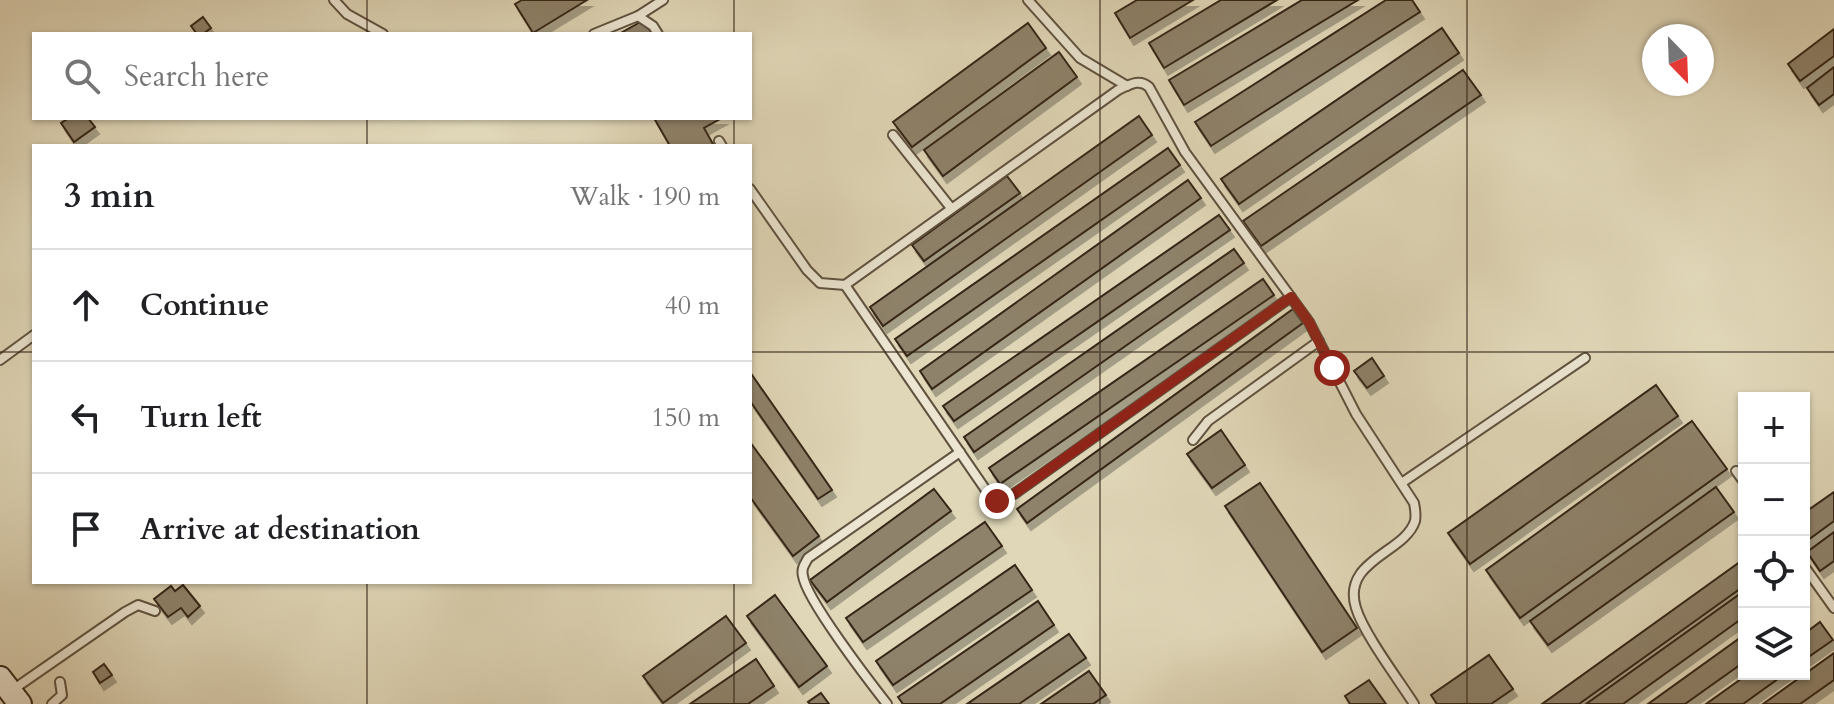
<!DOCTYPE html>
<meta charset="utf-8">
<style>
:root{--surface:#fff;--page:#f2f2f2;--text:#202124;--muted:#757577;--line:#e0e0e0}
body{margin:0;font-family:Cardo,serif;background:var(--page);color:var(--text)}
.controls{position:absolute;right:24px;bottom:24px;display:grid;overflow:hidden;border-radius:0px;box-shadow:0 2px 6px #0004}
.controls button{width:72px;height:72px;display:grid;place-items:center;padding:0;border:0;border-bottom:2px solid var(--line);background:var(--surface);color:var(--text);font:40px sans-serif}
.compass{position:absolute;left:1642px;top:24px;width:72px;height:72px;border-radius:50%;background:var(--surface);box-shadow:0 2px 6px #0004;rotate:157deg}
.stop{position:absolute;width:24px;height:24px;margin:-18px;border:6px solid #8f2418;border-radius:50%;background:#fff}
.stop.end{background:#8f2418;border-color:#fff;box-shadow:0 2px 8px #0008}
.list{margin:0;padding:0;list-style:none}
h2{display:flex;justify-content:space-between;align-items:center;height:104px;margin:0;padding:0 32px;font-size:34px}
h2 small{font-size:26px;font-weight:400;color:var(--muted)}
.list li{display:grid;grid-template-columns:52px 1fr auto;gap:24px;align-items:center;box-sizing:border-box;height:112px;padding:0 32px;border-top:2px solid var(--line)}
.list b{display:block;font-size:30px;white-space:nowrap}
.list em{font-size:26px;font-style:normal;color:var(--muted)}
.icon{flex:none;width:44px;height:44px;fill:none;stroke:currentColor;stroke-width:2;stroke-linecap:round;stroke-linejoin:round}
.map{position:relative;flex:none;width:1834px;height:704px;overflow:hidden}
.search{position:absolute;background:var(--surface);box-shadow:0 2px 6px #0004;left:32px;top:32px;width:720px;height:88px;display:flex;align-items:center;gap:20px;box-sizing:border-box;padding:0 28px;border-radius:0px;color:var(--muted);font-size:30px}
.panel{position:absolute;background:var(--surface);box-shadow:0 2px 6px #0004;left:32px;top:144px;width:720px;height:440px;border-radius:0px}
.map>svg:first-child{display:block}
.building{fill:#8e826b;stroke:#352517;stroke-width:2;filter:url(#shadow)}
.lines{fill:none;stroke-linecap:round;stroke-linejoin:round}
.lane-casing{stroke:#60523f;stroke-width:12}
.secondary-casing{stroke:#352517;stroke-width:26}
.lane{stroke:#ebe5d1;stroke-width:8}
.secondary{stroke:#ebe5d1;stroke-width:22}
.route{stroke:#8f2418;stroke-width:10}
.grid{fill:none;stroke:#352517;stroke-width:2;stroke-opacity:0.55}
</style>
<div class="map">
<svg width="1834" height="704" viewBox="0 0 1834 704">
<defs>
<filter id="shadow"><feDropShadow dx="4" dy="7" stdDeviation="0" flood-color="#0004"/></filter>
</defs>
<rect width="100%" height="100%" fill="#e0d7b8"/>
<filter id="stains"><feTurbulence type="fractalNoise" baseFrequency=".0025" numOctaves="4"/><feColorMatrix values="0 0 0 0 .2 0 0 0 0 .09 0 0 0 0 .02 0 0 0 .5 -.17"/></filter>
<radialGradient id="worn" r=".72"><stop offset=".6" stop-color="#630" stop-opacity="0"/><stop offset="1" stop-color="#630" stop-opacity=".3"/></radialGradient>
<g class="building">
<polygon points="522,0 587,0 533,33 515,4"/>
<polygon points="1137,0 1193,0 1130,38 1115,13"/>
<polygon points="1221,0 1277,0 1164,68 1149,43"/>
<polygon points="1302,0 1358,0 1184,105 1169,80"/>
<polygon points="1386,0 1412,0 1420,12 1211,146 1195,122"/>
<polygon points="203,17 211,28 203,34 197,34 191,26"/>
<polygon points="644,20 652,34 619,34"/>
<polygon points="1028,23 1046,48 912,147 893,122"/>
<polygon points="1442,28 1459,53 1239,204 1221,179"/>
<polygon points="1834,29 1834,56 1800,81 1788,64"/>
<polygon points="1059,52 1077,77 943,176 924,150"/>
<polygon points="1834,67 1834,94 1819,105 1807,88"/>
<polygon points="1463,70 1481,95 1261,246 1243,221"/>
<polygon points="1139,116 1152,135 883,326 870,307"/>
<polygon points="69,118 88,118 95,127 74,142 61,123"/>
<polygon points="654,118 722,118 704,128 714,146 670,146"/>
<polygon points="1168,148 1180,165 907,356 895,339"/>
<polygon points="1007,176 1020,193 924,261 912,245"/>
<polygon points="1188,180 1201,198 932,389 920,371"/>
<polygon points="1219,215 1230,230 954,421 943,406"/>
<polygon points="1234,249 1244,263 974,452 964,437"/>
<polygon points="1263,279 1274,295 1000,484 989,468"/>
<polygon points="1293,309 1303,323 1027,523 1017,509"/>
<polygon points="1372,358 1384,376 1367,388 1354,371"/>
<polygon points="750,372 832,490 818,499 750,401"/>
<polygon points="1656,385 1678,416 1470,564 1448,533"/>
<polygon points="1692,421 1727,469 1520,618 1486,570"/>
<polygon points="1221,430 1245,465 1212,488 1187,454"/>
<polygon points="750,442 819,536 793,556 750,497"/>
<polygon points="1260,483 1357,628 1322,652 1225,506"/>
<polygon points="1716,487 1734,512 1548,645 1530,621"/>
<polygon points="934,489 951,511 827,602 810,580"/>
<polygon points="1834,492 1834,521 1804,543 1804,513"/>
<polygon points="985,522 1002,546 863,642 846,618"/>
<polygon points="1834,532 1834,561 1820,571 1807,552"/>
<polygon points="1744,559 1744,586 1579,704 1542,704"/>
<polygon points="1015,565 1032,590 893,685 876,661"/>
<polygon points="183,585 200,606 188,617 181,608 168,617 154,599 171,586 175,591"/>
<polygon points="1744,591 1744,617 1623,704 1586,704"/>
<polygon points="775,595 827,666 799,687 747,616"/>
<polygon points="1038,601 1054,625 940,704 903,704 898,697"/>
<polygon points="726,616 746,643 663,703 643,676"/>
<polygon points="1820,622 1833,640 1804,660 1804,634"/>
<polygon points="1069,634 1086,658 1019,704 967,704"/>
<polygon points="1744,635 1744,662 1685,704 1648,704"/>
<polygon points="1834,653 1834,680 1800,704 1763,704"/>
<polygon points="1489,655 1513,689 1491,704 1437,704 1431,695"/>
<polygon points="756,659 774,686 748,704 690,704"/>
<polygon points="104,664 112,675 100,683 93,672"/>
<polygon points="1089,671 1106,695 1093,704 1041,704"/>
<polygon points="1748,674 1785,674 1743,704 1706,704"/>
<polygon points="1369,680 1386,704 1350,704 1345,696"/>
<polygon points="821,693 829,704 810,704 808,702"/>
</g>
<g class="lines">
<g class="lane-casing">
<g id="lane">
<polyline points="334,0 347,14 383,34"/>
<polyline points="1028,0 1080,58 1127,86"/>
<polyline points="638,16 663,0"/>
<polyline points="594,34 638,16 653,26 658,34"/>
<polyline points="893,135 951,208"/>
<polyline points="719,141 722,146"/>
<path d="M750 189 807 270 820 283 845 285 1118 90C1129 85 1139 78 1149 87L1185 152 1309 322 1356 414 1414 503C1415 508 1416 516 1415 521 1405 553 1341 560 1356 608 1364 634 1398 679 1414 704"/>
<polyline points="845,285 992,499 997,501 1014,494 1291,297"/>
<polyline points="0,360 34,335"/>
<polyline points="1193,440 1208,421 1319,341"/>
<polyline points="1736,471 1744,482"/>
<polyline points="1403,482 1585,358"/>
<polyline points="1804,566 1834,608"/>
<polyline points="11,691 125,612 138,605 155,611"/>
<polyline points="52,704 62,695 60,682"/>
<path d="M887 704C869 681 806 599 803 576 801 568 805 564 808 558L960 452"/>
</g>
</g>
<g class="secondary-casing">
<polyline id="secondary" points="0,678 20,704"/>
</g>
<use href="#lane" class="lane"/>
<use href="#secondary" class="secondary"/>
</g>
<g class="lines">
<polyline class="route" points="997,501 1014,494 1291,297 1309,322 1332,368"/>
</g>
<path class="grid" d="M367 0V34M734 0V34M1100 0V704M1467 0V704M367 118V146M734 118V146M0 352H34M750 352H1834M367 582V704M734 582V704"/>
<rect width="100%" height="100%" filter="url(#stains)"/>
<rect width="100%" height="100%" fill="url(#worn)"/>
</svg>
<div class="controls">
<button>+</button>
<button>−</button>
<button><svg class="icon" aria-label="locate" viewBox="0 0 24 24"><circle cx="12" cy="12" r="6"/><path d="M12 2v4M12 18v4M2 12h4M18 12h4"/></svg></button>
<button><svg class="icon" aria-label="layers" viewBox="0 0 24 24"><path d="M12 4l9 5-9 5-9-5zM3 14l9 5 9-5"/></svg></button>
</div>
<svg class="compass" viewBox="-18 -18 36 36"><path d="M0-13l5 13h-10z" fill="#e53935"/><path d="M0 13l5-13h-10z" fill="#757577"/></svg>
<div class="stop" style="left:1332px;top:368px"></div>
<div class="stop end" style="left:997px;top:501px"></div>
<div class="search"><svg class="icon" aria-label="search" viewBox="0 0 24 24"><circle cx="10" cy="10" r="6"/><path d="M15 15l6 6"/></svg>Search here</div>
<section class="panel">
<h2>3 min<small>Walk · 190 m</small></h2>
<ul class="list">
<li><svg class="icon" aria-label="ahead" viewBox="0 0 24 24"><path d="M12 20V5M6 11l6-6 6 6"/></svg><div><b>Continue</b></div><em>40 m</em></li>
<li><svg class="icon" aria-label="left" viewBox="0 0 24 24"><path d="M17 20v-9H6M10 6l-5 5 5 5"/></svg><div><b>Turn left</b></div><em>150 m</em></li>
<li><svg class="icon" aria-label="arrive" viewBox="0 0 24 24"><path d="M6 21V4h12l-3 4 3 4H6"/></svg><div><b>Arrive at destination</b></div></li>
</ul>
</section>
</div>
